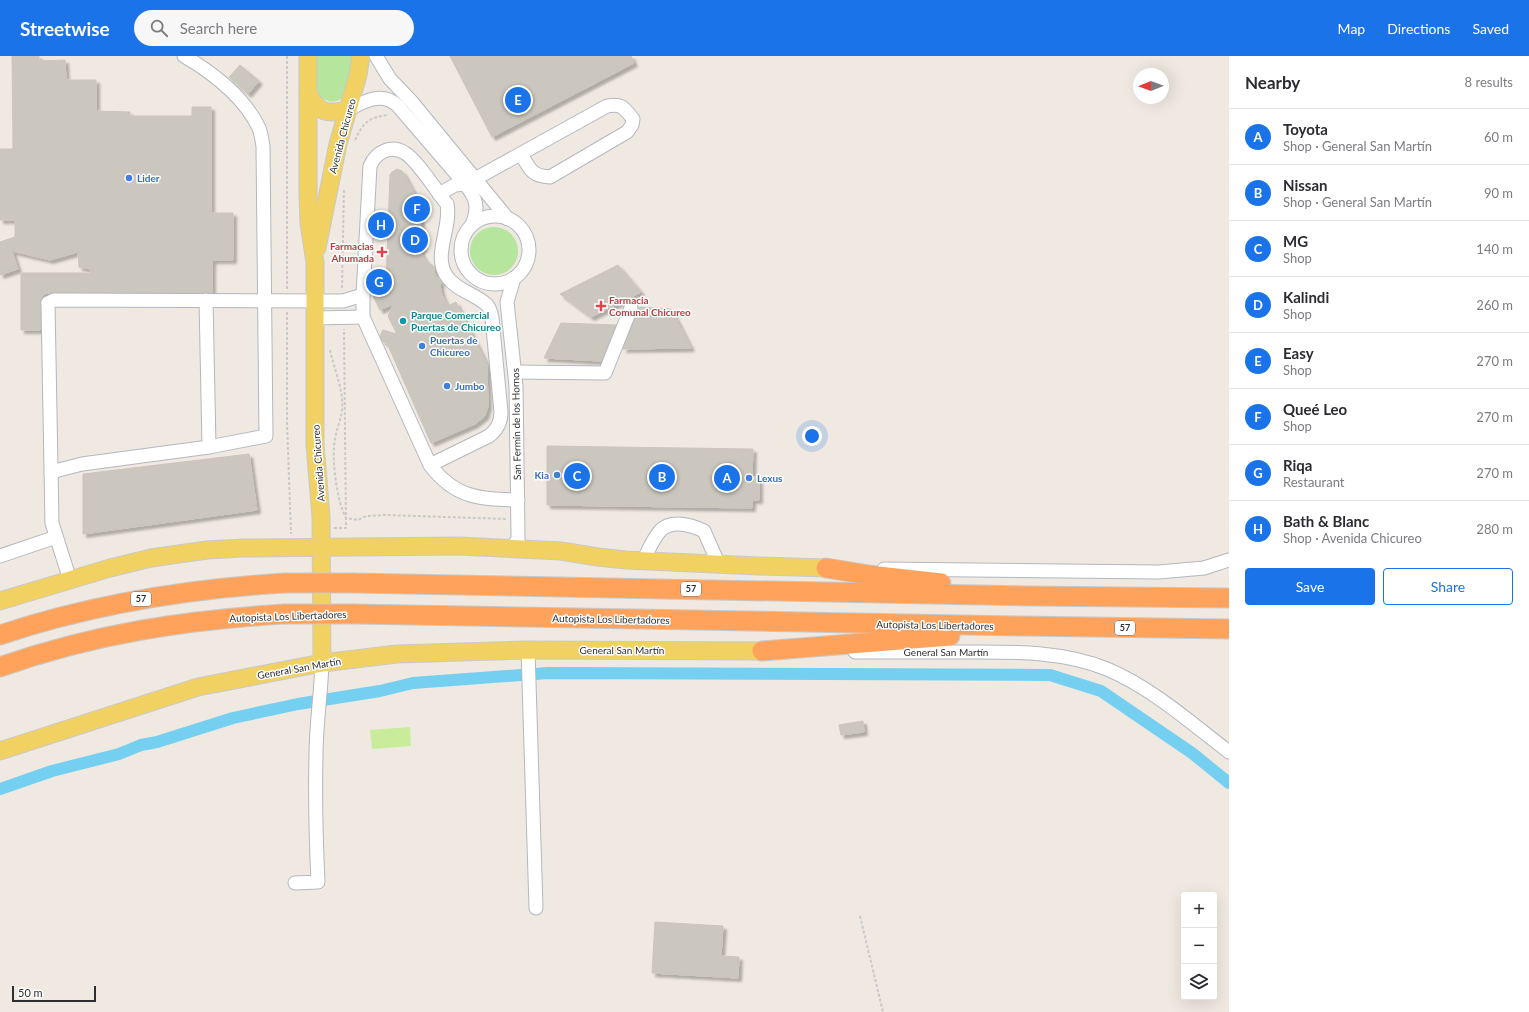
<!DOCTYPE html>
<meta charset="utf-8">
<style>
:root{--surface:#fff;--page:#f7f7f7;--text:#2b2b33;--muted:#7c7c81;--line:#e1e1e2;--accent:#1a73e8}
body{margin:0;font-family:Lato,sans-serif;background:var(--page);color:var(--text)}
.controls{position:absolute;right:12px;bottom:12px;display:grid;overflow:hidden;border-radius:4px;box-shadow:0 4px 16px #0002}
.controls button{width:36px;height:36px;display:grid;place-items:center;padding:0;border:0;border-bottom:1px solid var(--line);background:var(--surface);color:var(--text);font:20px sans-serif}
.compass{position:absolute;left:1133px;top:12px;width:36px;height:36px;border-radius:50%;background:var(--surface);box-shadow:0 4px 16px #0002;rotate:269deg}
.scale{position:absolute;left:12px;bottom:10px;width:84px;box-sizing:border-box;padding-left:4px;border:2px solid #2e2e2e;border-top:0;font-size:11px;line-height:14px;white-space:nowrap;color:#2e2e2e;-webkit-text-stroke:3px #fff;paint-order:stroke}
.you{position:absolute;left:812px;top:380px;width:14px;height:14px;margin:-10px;border:3px solid #fff;border-radius:50%;background:#1a73e8;box-shadow:0 0 0 6px #1a73e833}
.badge{display:grid;place-items:center;width:26px;height:26px;border-radius:50%;background:var(--accent);color:#fff;font-size:13px;font-weight:700}
.pin{position:absolute;translate:-50% -50%;border:2px solid #fff;box-shadow:0 1px 4px #0006}
.list{margin:0;padding:0;list-style:none}
h2{display:flex;justify-content:space-between;align-items:center;height:52px;margin:0;padding:0 16px;font-size:17px}
h2 small{font-size:13px;font-weight:400;color:var(--muted)}
.list li{display:grid;grid-template-columns:26px 1fr auto;gap:12px;align-items:center;box-sizing:border-box;height:56px;padding:0 16px;border-top:1px solid var(--line)}
.list b{display:block;font-size:15px;white-space:nowrap}
.list p{margin:0;font-size:13px;white-space:nowrap;color:var(--muted)}
.list em{font-size:13px;font-style:normal;color:var(--muted)}
.actions{display:flex;gap:8px;padding:12px 16px}
.actions a{flex:1;padding:9px 0;border:1px solid var(--accent);border-radius:4px;text-align:center;font-size:14px;color:var(--accent)}
.actions .main{background:var(--accent);color:#fff}
.icon{flex:none;width:22px;height:22px;fill:none;stroke:currentColor;stroke-width:2;stroke-linecap:round;stroke-linejoin:round}
.map{position:relative;flex:none;width:1229px;height:956px;overflow:hidden}
header{display:flex;align-items:center;gap:24px;box-sizing:border-box;height:56px;padding:0 20px;background:var(--accent);color:#fff}
header strong{font-size:19px}
nav{display:flex;gap:22px;margin-inline-start:auto;font-size:14px}
.search{width:280px;height:36px;background:var(--page);display:flex;align-items:center;gap:10px;box-sizing:border-box;padding:0 14px;border-radius:22px;color:var(--muted);font-size:15px}
main{display:flex}
aside{flex:1;background:var(--surface)}
.map>svg:first-child{display:block}
.green{fill:#b6e59e}
.pitch{fill:#c9ec9a}
.lines{fill:none;stroke-linecap:round;stroke-linejoin:round}
.canal{stroke:#75cff0;stroke-width:12}
.building{fill:#cbc7bf;stroke:#cbc5ba;filter:url(#shadow)}
.minor-casing{stroke:#b4b7c1;stroke-width:15}
.major-casing{stroke:#c9c9c9;stroke-width:19}
.highway-casing{stroke:#c9c9c9;stroke-width:21}
.path{stroke:#c9c9c9;stroke-width:2;stroke-dasharray:3 2;stroke-linecap:butt}
.minor{stroke:#fff;stroke-width:13}
.major{stroke:#f2d163;stroke-width:17}
.highway{stroke:#ffa35c;stroke-width:19}
.highway-bridge-casing{stroke:#c9c9c9;stroke-width:21;stroke-linecap:butt}
.highway-bridge{stroke:#ffa35c;stroke-width:19}
.shop-dot{fill:#3f7fe0;stroke:#fff;stroke-width:1.5}
.health-dot{fill:#e0444e;stroke:#fff;stroke-width:1.5}
.culture-dot{fill:#0f9aa8;stroke:#fff;stroke-width:1.5}
.labels{text-anchor:middle;stroke-width:3;stroke-linejoin:round;paint-order:stroke}
.shield{fill:#fff;stroke:#6d6d6d;stroke-width:1}
.shield-label{font-size:9px;font-weight:bold;fill:#2e2e2e}
.street-label{font-size:10px;fill:#2e2e2e;stroke:#fff}
.shop-label{font-size:10px;font-weight:bold;fill:#366cbe;stroke:#fff;text-anchor:start}
.health-label{font-size:10px;font-weight:bold;fill:#be3a42;stroke:#fff;text-anchor:end}
.culture-label{font-size:10px;font-weight:bold;fill:#0d838f;stroke:#fff;text-anchor:start}
</style>
<header>
<strong>Streetwise</strong>
<div class="search"><svg class="icon" aria-label="search" viewBox="0 0 24 24"><circle cx="10" cy="10" r="6"/><path d="M15 15l6 6"/></svg>Search here</div>
<nav><a>Map</a><a>Directions</a><a>Saved</a></nav>
</header>
<main>
<div class="map">
<svg width="1229" height="956" viewBox="0 0 1229 956">
<defs>
<filter id="shadow"><feDropShadow dx="3.5" dy="3.5" stdDeviation="1" flood-color="#0004"/></filter>
</defs>
<rect width="100%" height="100%" fill="#efe9e1"/>
<g class="green">
<path d="M314 0H356L343 42C333 49 323 45 316 36Z"/>
<circle cx="494" cy="195" r="24"/>
</g>
<polygon class="pitch" points="410,671 411,690 372,693 370,674"/>
<g class="lines">
<polyline class="canal" points="0,733 52,715 119,698 141,689 157,686 233,662 298,648 380,635 413,627 548,617 1050,619 1101,635 1192,697 1229,727"/>
</g>
<g class="building">
<polygon points="12,0 39,0 39,5 65,4 66,24 96,24 96,55 130,56 130,60 192,60 192,51 211,51 211,157 233,157 233,204 212,204 212,237 54,236 44,238 41,243 40,274 21,274 21,217 91,217 91,213 79,211 78,196 50,204 12,195 18,213 0,219 0,186 15,181 15,164 0,164 0,93 13,93"/>
<polygon points="450,0 631,0 634,7 492,81"/>
<polygon points="240,9 259,25 248,38 229,21"/>
<polygon points="397,113 402,115 404,118 419,146 423,192 420,195 426,205 433,210 435,219 441,226 440,230 442,239 448,250 456,246 487,309 488,350 485,360 475,368 431,387 387,287 383,286 380,280 383,274 397,278 388,260 393,248 380,254 373,240 386,228 390,119 392,116"/>
<polygon points="618,209 641,236 591,261 560,238"/>
<polygon points="639,251 671,253 691,292 623,293"/>
<polygon points="561,267 616,269 601,305 544,302"/>
<polygon points="547,390 753,393 752,421 759,421 759,444 752,444 752,452 547,449"/>
<polygon points="249,398 257,454 83,478 83,418"/>
<polygon points="863,665 864,676 841,679 839,669"/>
<polygon points="655,866 723,870 721,900 739,901 738,922 652,917"/>
</g>
<g class="lines">
<g class="minor-casing">
<g id="minor">
<path d="M184 0C213 17 244 41 259 72 261 77 262 84 263 90L266 380 209 391"/>
<polyline points="376,0 390,23 412,46 508,163"/>
<path d="M348 54C364 45 382 35 398 50L465 128C477 143 479 151 472 169"/>
<path d="M439 138 455 129 465 128 475 123 607 50C622 47 624 52 633 63L632 69 627 76 550 121C531 120 530 113 521 98"/>
<circle cx="495" cy="194" r="34"/>
<polyline points="48,247 54,244 343,245 363,239"/>
<polyline points="48,247 52,467 70,524"/>
<polyline points="315,262 363,261"/>
<polyline points="515,316 605,317 631,252"/>
<path d="M430 409 489 380C497 374 501 366 501 356L492 262C491 257 490 251 486 248 475 238 458 235 448 222 431 201 452 172 447 148 437 136 417 104 405 97 391 88 376 96 370 110L363 239V261L430 409C455 442 479 443 518 444"/>
<polyline points="51,416 82,408 209,391 206,244"/>
<polyline points="511,493 518,483 518,479 516,330 507,246 514,222"/>
<polyline points="0,500 56,481"/>
<path d="M643 505C648 495 653 483 660 475 671 463 692 469 704 475L719 509"/>
<polyline points="884,513 1159,516 1204,512 1229,504"/>
<polyline points="528,594 536,852"/>
<path d="M855 596C890 596 925 596 961 596 1009 596 1061 594 1107 613 1152 632 1191 667 1229 696"/>
<path d="M295 827 318 826C316 784 315 741 316 699 316 669 321 638 322 607"/>
</g>
</g>
<g class="major-casing">
<g id="major">
<polyline points="308,0 308,140 309,167 315,206 315,389 321,460 322,607"/>
<path d="M308 37C319 58 326 58 348 54"/>
<polyline points="317,192 338,88 358,19 361,0"/>
<polyline points="0,545 110,512 151,502 207,494 243,492 460,490 561,495 598,501 626,504 758,510 826,512"/>
<polyline points="0,695 198,631 322,607 397,598 528,594 762,595"/>
</g>
</g>
<g class="highway-casing">
<g id="highway">
<polyline points="826,512 869,519 941,527"/>
<polyline points="353,527 1029,540 1229,542"/>
<polyline points="354,558 1022,570 1229,573"/>
<path d="M0 579C93 548 188 533 285 527"/>
<polyline points="762,595 950,580"/>
<path d="M0 611C93 578 186 564 284 558"/>
</g>
</g>
<g class="path">
<polyline points="287,0 287,234"/>
<path d="M355 84C364 66 368 61 389 59"/>
<polyline points="342,232 344,133"/>
<polyline points="287,256 287,366 291,478"/>
<path d="M330 294C334 313 344 334 342 354 341 364 336 374 335 384 331 402 337 446 346 462L358 464 366 460 385 459 507 463"/>
<polyline points="334,472 346,472 344,273"/>
<polyline points="860,860 883,956"/>
</g>
<use href="#minor" class="minor"/>
<use href="#major" class="major"/>
<use href="#highway" class="highway"/>
<g class="highway-bridge-casing">
<g id="highway-bridge">
<polyline points="285,527 353,527"/>
<polyline points="284,558 354,558"/>
</g>
</g>
<use href="#highway-bridge" class="highway-bridge"/>
</g>
<g class="shop-dot">
<circle cx="129" cy="122" r="4"/>
<circle cx="422" cy="290" r="4"/>
<circle cx="447" cy="330" r="4"/>
<circle cx="557" cy="419" r="4"/>
<circle cx="749" cy="422" r="4"/>
</g>
<g class="health-dot">
<path d="M380 190h4v4h4v4h-4v4h-4v-4h-4v-4h4z"/>
<path d="M599 244h4v4h4v4h-4v4h-4v-4h-4v-4h4z"/>
</g>
<circle class="culture-dot" cx="403" cy="265" r="4"/>
<g class="labels">
<g class="shield">
<rect x="681" y="526" width="20" height="14" rx="3"/>
<rect x="131" y="536" width="20" height="14" rx="3"/>
<rect x="1115" y="565" width="20" height="14" rx="3"/>
</g>
<g class="shield-label">
<text x="691" y="536">57</text>
<text x="141" y="546">57</text>
<text x="1125" y="575">57</text>
</g>
<g class="street-label">
<text transform="translate(342 80) rotate(-75)" y="4">Avenida Chicureo</text>
<text transform="translate(516 368) rotate(-91)" y="4">San Fermín de los Hornos</text>
<text transform="translate(318 407) rotate(-94)" y="4">Avenida Chicureo</text>
<text transform="translate(288 560) rotate(-2)" y="4">Autopista Los Libertadores</text>
<text transform="translate(611 563) rotate(1)" y="4">Autopista Los Libertadores</text>
<text transform="translate(935 569) rotate(1)" y="4">Autopista Los Libertadores</text>
<text x="622" y="598">General San Martín</text>
<text x="946" y="600">General San Martín</text>
<text transform="translate(299 612) rotate(-10)" y="4">General San Martín</text>
</g>
<g class="shop-label">
<text x="137" y="126">Lider</text>
<text x="430" y="288">Puertas de<tspan x="430" dy="12">Chicureo</tspan></text>
<text x="455" y="334">Jumbo</text>
<text x="549" y="423" text-anchor="end">Kia</text>
<text x="757" y="426">Lexus</text>
</g>
<g class="health-label">
<text x="374" y="194">Farmacias<tspan x="374" dy="12">Ahumada</tspan></text>
<text x="609" y="248" text-anchor="start">Farmacia<tspan x="609" dy="12">Comunal Chicureo</tspan></text>
</g>
<g class="culture-label">
<text x="411" y="263">Parque Comercial<tspan x="411" dy="12">Puertas de Chicureo</tspan></text>
</g>
</g>
</svg>
<div class="controls">
<button>+</button>
<button>−</button>
<button><svg class="icon" aria-label="layers" viewBox="0 0 24 24"><path d="M12 4l9 5-9 5-9-5zM3 14l9 5 9-5"/></svg></button>
</div>
<svg class="compass" viewBox="-18 -18 36 36"><path d="M0-13l5 13h-10z" fill="#e53935"/><path d="M0 13l5-13h-10z" fill="#7c7c81"/></svg>
<div class="scale">50 m</div>
<div class="you"></div>
<div class="pin badge" style="left:727px;top:422px">A</div>
<div class="pin badge" style="left:662px;top:421px">B</div>
<div class="pin badge" style="left:577px;top:420px">C</div>
<div class="pin badge" style="left:415px;top:184px">D</div>
<div class="pin badge" style="left:518px;top:44px">E</div>
<div class="pin badge" style="left:417px;top:153px">F</div>
<div class="pin badge" style="left:379px;top:226px">G</div>
<div class="pin badge" style="left:381px;top:169px">H</div>
</div>
<aside>
<h2>Nearby<small>8 results</small></h2>
<ul class="list">
<li><span class="badge">A</span><div><b>Toyota</b><p>Shop · General San Martín</p></div><em>60 m</em></li>
<li><span class="badge">B</span><div><b>Nissan</b><p>Shop · General San Martín</p></div><em>90 m</em></li>
<li><span class="badge">C</span><div><b>MG</b><p>Shop</p></div><em>140 m</em></li>
<li><span class="badge">D</span><div><b>Kalindi</b><p>Shop</p></div><em>260 m</em></li>
<li><span class="badge">E</span><div><b>Easy</b><p>Shop</p></div><em>270 m</em></li>
<li><span class="badge">F</span><div><b>Queé Leo</b><p>Shop</p></div><em>270 m</em></li>
<li><span class="badge">G</span><div><b>Riqa</b><p>Restaurant</p></div><em>270 m</em></li>
<li><span class="badge">H</span><div><b>Bath &amp; Blanc</b><p>Shop · Avenida Chicureo</p></div><em>280 m</em></li>
</ul>
<div class="actions"><a class="main">Save</a><a>Share</a></div>
</aside>
</main>
